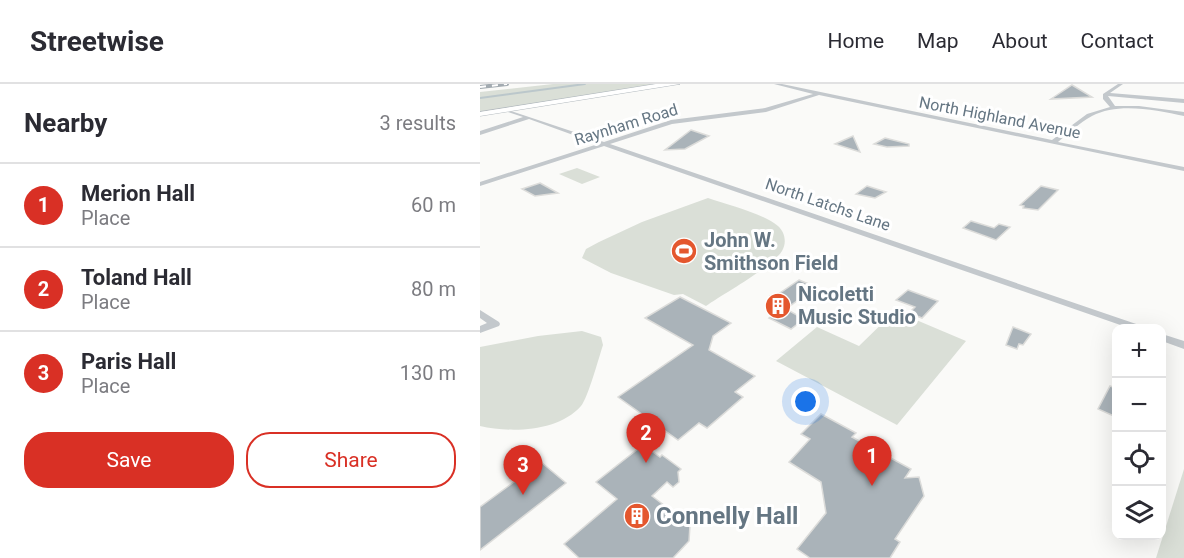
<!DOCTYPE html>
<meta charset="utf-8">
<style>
:root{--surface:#fff;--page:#f2f2f3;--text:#2b2b33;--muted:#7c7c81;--line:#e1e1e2;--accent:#d93025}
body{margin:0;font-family:Roboto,sans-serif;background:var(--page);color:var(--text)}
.controls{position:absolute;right:18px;bottom:18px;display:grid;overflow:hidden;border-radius:12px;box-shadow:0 6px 24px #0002}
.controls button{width:54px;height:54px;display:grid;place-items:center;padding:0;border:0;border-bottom:2px solid var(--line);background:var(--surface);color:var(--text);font:30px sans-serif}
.you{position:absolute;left:326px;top:318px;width:21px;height:21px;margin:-15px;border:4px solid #fff;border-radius:50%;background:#1a73e8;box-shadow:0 0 0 9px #1a73e833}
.badge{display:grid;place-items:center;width:39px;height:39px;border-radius:50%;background:var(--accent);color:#fff;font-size:20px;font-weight:700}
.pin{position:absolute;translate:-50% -50px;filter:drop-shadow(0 2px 3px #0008)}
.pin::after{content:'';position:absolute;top:32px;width:21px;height:18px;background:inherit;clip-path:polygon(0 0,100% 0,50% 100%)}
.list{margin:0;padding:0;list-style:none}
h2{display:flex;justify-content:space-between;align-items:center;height:78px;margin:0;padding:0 24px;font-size:26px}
h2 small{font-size:20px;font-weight:400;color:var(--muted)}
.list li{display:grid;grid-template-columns:39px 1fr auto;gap:18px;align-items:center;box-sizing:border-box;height:84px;padding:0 24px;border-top:2px solid var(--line)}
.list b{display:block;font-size:22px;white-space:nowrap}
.list p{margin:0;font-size:20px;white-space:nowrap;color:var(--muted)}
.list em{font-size:20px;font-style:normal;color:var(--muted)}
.actions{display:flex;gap:12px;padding:18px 24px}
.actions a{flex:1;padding:14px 0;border:2px solid var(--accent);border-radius:24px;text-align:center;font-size:21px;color:var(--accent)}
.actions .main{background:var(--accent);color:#fff}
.icon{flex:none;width:33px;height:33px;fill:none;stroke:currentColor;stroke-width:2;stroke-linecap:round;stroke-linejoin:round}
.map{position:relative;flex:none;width:704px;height:474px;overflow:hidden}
header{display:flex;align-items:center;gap:36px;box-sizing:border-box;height:84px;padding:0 30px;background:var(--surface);border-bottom:2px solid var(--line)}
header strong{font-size:28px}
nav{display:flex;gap:33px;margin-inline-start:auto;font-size:21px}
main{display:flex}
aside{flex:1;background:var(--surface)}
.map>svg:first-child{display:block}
.green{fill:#dadfd7}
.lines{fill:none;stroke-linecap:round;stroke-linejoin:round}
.stream{stroke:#bbc7cb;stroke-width:2}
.building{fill:#aab3b9;stroke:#dcdcda;stroke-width:1.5}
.secondary-casing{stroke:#b3babf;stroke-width:1}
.street{fill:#c3c8cc;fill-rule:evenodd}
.secondary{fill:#fff;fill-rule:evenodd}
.rail-casing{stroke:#a2aab0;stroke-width:4}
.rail{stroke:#fff;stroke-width:2;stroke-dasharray:6;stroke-linecap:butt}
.labels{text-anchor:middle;stroke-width:6;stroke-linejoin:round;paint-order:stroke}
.far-street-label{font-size:16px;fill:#657683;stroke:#fff}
.poi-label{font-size:20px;font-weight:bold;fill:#657683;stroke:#fff;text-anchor:start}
.near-poi-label{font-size:24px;font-weight:bold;fill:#657683;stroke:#fff;text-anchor:start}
</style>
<header>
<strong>Streetwise</strong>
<nav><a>Home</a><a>Map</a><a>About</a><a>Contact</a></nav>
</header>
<main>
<aside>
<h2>Nearby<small>3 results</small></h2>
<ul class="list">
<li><span class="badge">1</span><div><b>Merion Hall</b><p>Place</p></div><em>60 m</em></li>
<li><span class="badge">2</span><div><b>Toland Hall</b><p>Place</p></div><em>80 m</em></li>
<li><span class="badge">3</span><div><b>Paris Hall</b><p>Place</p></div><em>130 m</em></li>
</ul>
<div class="actions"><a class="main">Save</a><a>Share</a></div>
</aside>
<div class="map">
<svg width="704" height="474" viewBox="0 0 704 474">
<rect width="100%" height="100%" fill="#fafaf8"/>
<g class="green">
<polygon points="73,0 176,0 0,28 0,8"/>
<polygon points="97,84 120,93 102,100 79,90"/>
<path d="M228 114C247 121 283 129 298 142 305 148 307 159 302 167 292 183 243 210 226 222L203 210 194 211 131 189 102 174 106 165 119 158 162 138Z"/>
<polygon points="415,227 486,257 417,341 296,277 337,243 379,262"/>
<path d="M102 247 121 253 123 261C119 273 108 314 101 322 78 348 31 349 0 342V263L58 252Z"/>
<polygon points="704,385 704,474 676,474"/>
</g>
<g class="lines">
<polyline class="stream" points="0,14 105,0"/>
</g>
<g class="building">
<polygon points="592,1 612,13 571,15"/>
<polygon points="211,46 229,52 205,65 185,66"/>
<polygon points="373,52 380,68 355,60"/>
<polygon points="405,54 429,60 429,62 407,63 394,60"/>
<polygon points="60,99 78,109 55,112 42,105"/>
<polygon points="387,102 406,108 395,114 376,110"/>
<polygon points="561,102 578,106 558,126 543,124 544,122 540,121"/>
<polygon points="491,137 514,144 519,140 530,143 516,156 483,144"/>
<polygon points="319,196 336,203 306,225 324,235 311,245 289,234 296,228 296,219 306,212 300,209"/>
<polygon points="428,206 458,217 442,234 429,229 435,223 416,216"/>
<polygon points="200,213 251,239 233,252 229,266 275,292 255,308 263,313 227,344 219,339 198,356 138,313 213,261 165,234"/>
<polygon points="533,243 551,250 543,261 539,260 537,265 526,261"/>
<polygon points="630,302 636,304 636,333 618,325"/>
<polygon points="341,330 376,349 372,353 431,385 425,394 439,393 444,412 415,455 420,458 410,474 330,474 317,465 346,429 341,398 309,378 330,355 321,350"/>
<polygon points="163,361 180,373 182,371 201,385 198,388 199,398 193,403 187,398 172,412 210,441 209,457 193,474 99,474 84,460 137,415 116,398"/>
<polygon points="61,378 86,399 0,466 0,423"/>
</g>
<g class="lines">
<g class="secondary-casing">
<polygon id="secondary" points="176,0 200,0 0,32 0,28"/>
</g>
<g class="street">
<path d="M294 0H302L572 56 607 30 630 23 623 15V10L638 0H643L630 9 704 15V19L628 12 635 22H659L704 28V32C676 26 638 18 612 32 599 39 589 49 578 58L704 83V87L339 11 286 28 192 40 130 60 662 242 663 244H649L124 62 0 102V98L118 60 49 35 0 51V47L43 33 25 27V25L124 58 191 36 285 24 333 10Z"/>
<polygon points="0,226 19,238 20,240 19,242 0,249 0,242 7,239 0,234"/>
<polygon points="682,250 704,257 704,265 682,257"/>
</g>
<use href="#secondary" class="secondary"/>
<g class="rail-casing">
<polyline id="rail" points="0,3 27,0"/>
</g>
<use href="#rail" class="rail"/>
</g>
<defs>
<g id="stadium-disc" transform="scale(1.35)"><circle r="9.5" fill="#e4572e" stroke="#fff"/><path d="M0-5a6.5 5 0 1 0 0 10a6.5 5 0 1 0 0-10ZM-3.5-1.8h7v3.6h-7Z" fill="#fff"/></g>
<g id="building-disc" transform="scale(1.35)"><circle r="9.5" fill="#e4572e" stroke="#fff"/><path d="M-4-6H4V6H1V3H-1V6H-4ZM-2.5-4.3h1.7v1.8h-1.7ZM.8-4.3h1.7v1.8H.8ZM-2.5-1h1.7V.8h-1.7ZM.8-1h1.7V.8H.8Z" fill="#fff"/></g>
</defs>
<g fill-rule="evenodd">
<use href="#stadium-disc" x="204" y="167"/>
<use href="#building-disc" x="298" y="222"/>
<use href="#building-disc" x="157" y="432"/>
</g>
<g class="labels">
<g class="far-street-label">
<text transform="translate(520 33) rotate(11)" y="6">North Highland Avenue</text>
<text transform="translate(146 40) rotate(-17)" y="6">Raynham Road</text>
<text transform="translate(348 120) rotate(19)" y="6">North Latchs Lane</text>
</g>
<g class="poi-label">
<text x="224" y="163">John W.<tspan x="224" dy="23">Smithson Field</tspan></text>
<text x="318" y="217">Nicoletti<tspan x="318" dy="23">Music Studio</tspan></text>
</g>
<g class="near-poi-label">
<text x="176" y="440">Connelly Hall</text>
</g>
</g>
</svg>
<div class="controls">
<button>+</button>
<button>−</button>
<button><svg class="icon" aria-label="locate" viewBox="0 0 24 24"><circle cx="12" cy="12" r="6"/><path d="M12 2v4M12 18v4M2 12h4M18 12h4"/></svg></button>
<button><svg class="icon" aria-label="layers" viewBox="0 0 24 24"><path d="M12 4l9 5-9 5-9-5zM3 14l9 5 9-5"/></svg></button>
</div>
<div class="you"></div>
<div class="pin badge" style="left:392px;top:402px">1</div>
<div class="pin badge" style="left:166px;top:379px">2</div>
<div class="pin badge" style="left:43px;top:411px">3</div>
</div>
</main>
